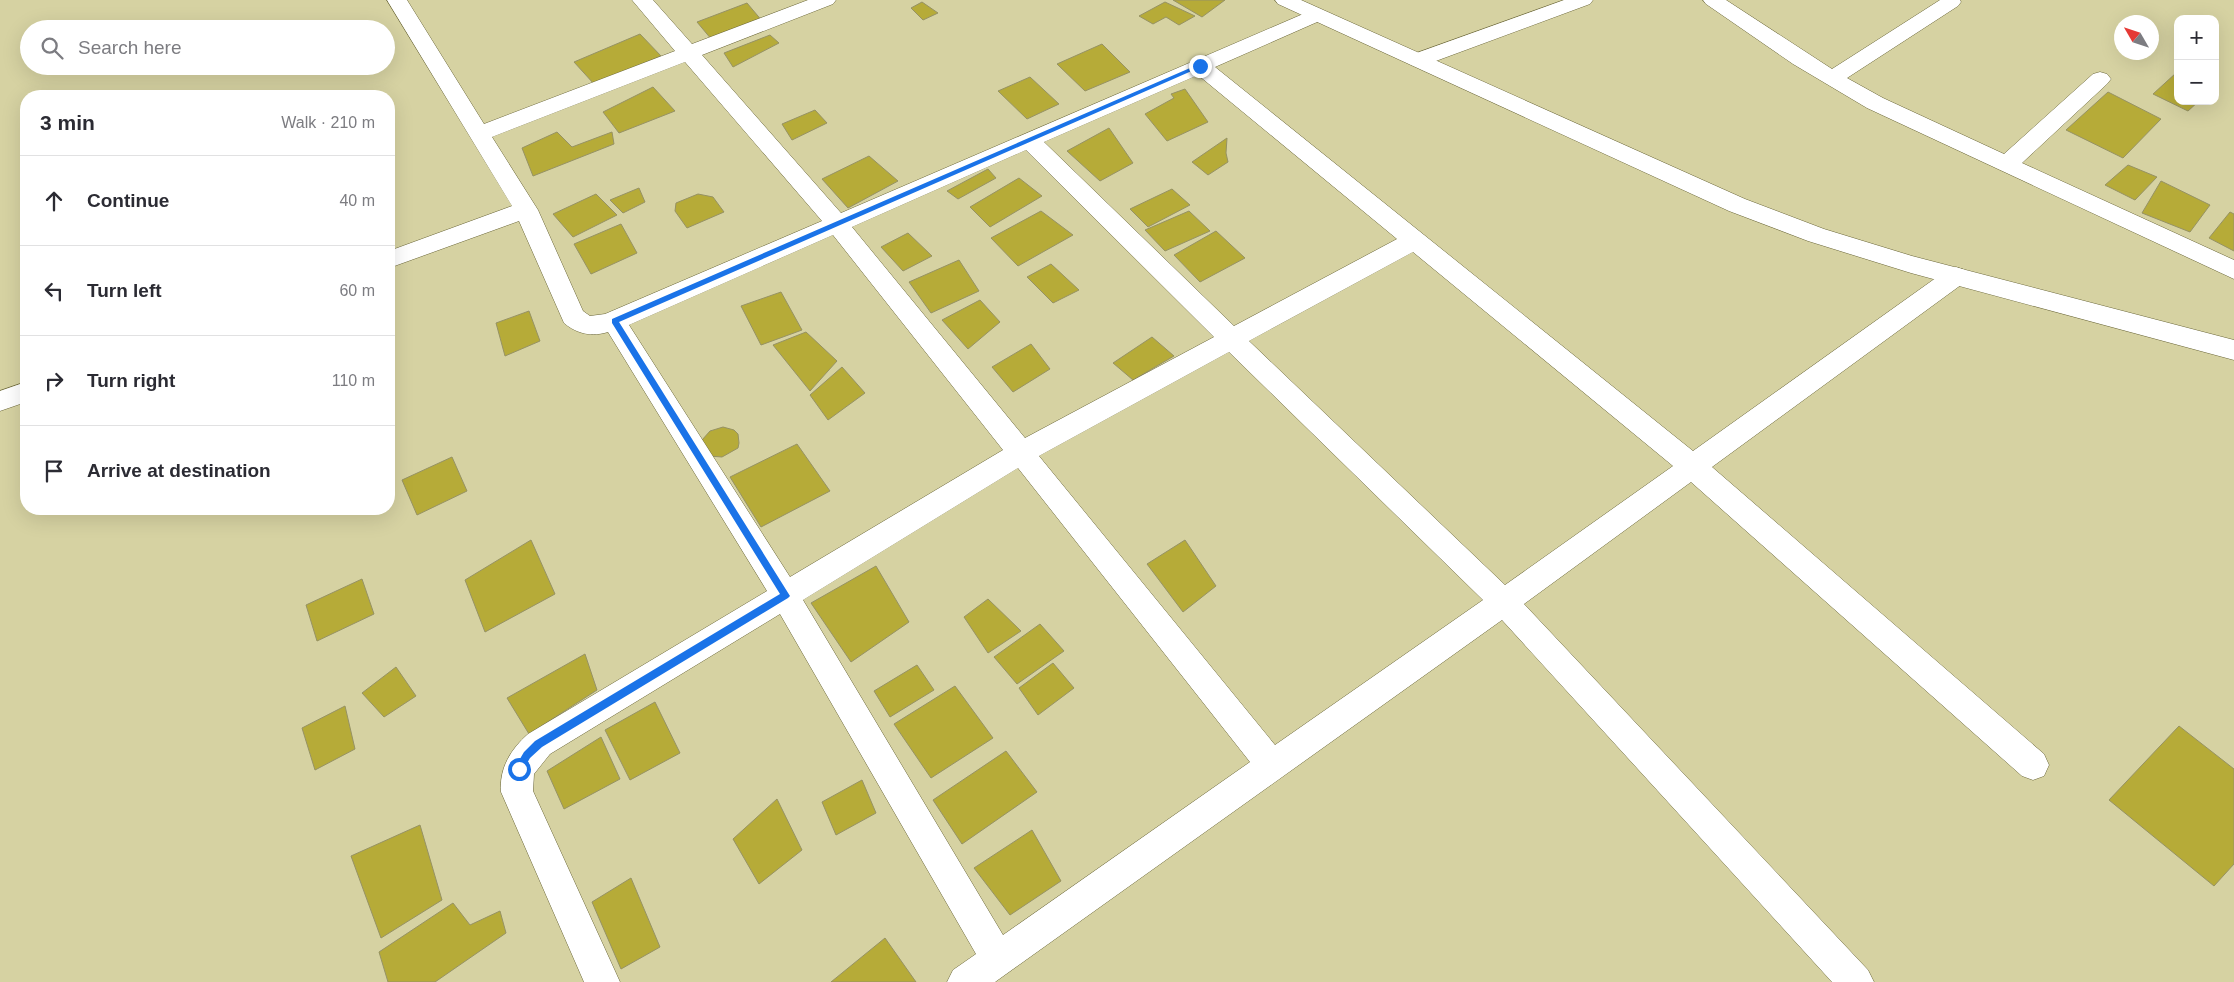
<!DOCTYPE html>
<meta charset="utf-8">
<style>
:root{--surface:#fff;--page:#f7f7f7;--text:#2b2b33;--muted:#7c7c81;--line:#e1e1e2}
body{margin:0;font-family:Arial,sans-serif;background:var(--page);color:var(--text)}
.controls{position:absolute;right:15px;top:15px;display:grid;overflow:hidden;border-radius:10px;box-shadow:0 5px 20px #0002}
.controls button{width:45px;height:45px;display:grid;place-items:center;padding:0;border:0;border-bottom:1px solid var(--line);background:var(--surface);color:var(--text);font:25px sans-serif}
.compass{position:absolute;left:2114px;top:15px;width:45px;height:45px;border-radius:50%;background:var(--surface);box-shadow:0 5px 20px #0002;rotate:309deg}
.stop{position:absolute;width:15px;height:15px;margin:-11px;border:4px solid #1a73e8;border-radius:50%;background:#fff}
.stop.end{background:#1a73e8;border-color:#fff;box-shadow:0 1px 5px #0008}
.list{margin:0;padding:0;list-style:none}
h2{display:flex;justify-content:space-between;align-items:center;height:65px;margin:0;padding:0 20px;font-size:21px}
h2 small{font-size:16px;font-weight:400;color:var(--muted)}
.list li{display:grid;grid-template-columns:32px 1fr auto;gap:15px;align-items:center;box-sizing:border-box;height:90px;padding:0 20px;border-top:1px solid var(--line)}
.list b{display:block;font-size:19px;white-space:nowrap}
.list em{font-size:16px;font-style:normal;color:var(--muted)}
.icon{flex:none;width:28px;height:28px;fill:none;stroke:currentColor;stroke-width:2;stroke-linecap:round;stroke-linejoin:round}
.map{position:relative;flex:none;width:2234px;height:982px;overflow:hidden}
.search{position:absolute;background:var(--surface);box-shadow:0 5px 20px #0002;left:20px;top:20px;width:375px;height:55px;display:flex;align-items:center;gap:12px;box-sizing:border-box;padding:0 18px;border-radius:28px;color:var(--muted);font-size:19px}
.panel{position:absolute;background:var(--surface);box-shadow:0 5px 20px #0002;left:20px;top:90px;width:375px;height:425px;border-radius:20px}
.map>svg:first-child{display:block}
.building{fill:#b6ab38;stroke:#969264}
.lines{fill:none;stroke-linecap:round;stroke-linejoin:round}
.minor-casing{stroke:#6a6639;stroke-width:1}
.major-casing{stroke:#6a6639;stroke-width:1}
.minor{fill:#fff;fill-rule:evenodd}
.major{fill:#fff;fill-rule:evenodd}
.route{fill:#1a73e8}
</style>
<div class="map">
<svg width="2234" height="982" viewBox="0 0 2234 982">
<rect width="100%" height="100%" fill="#d6d2a2"/>
<g class="building">
<polygon points="1173,0 1225,0 1202,17"/>
<polygon points="922,2 938,13 923,20 911,8"/>
<polygon points="1165,2 1195,16 1179,25 1166,17 1153,24 1139,16"/>
<polygon points="747,3 763,22 712,40 697,22"/>
<polygon points="640,34 661,56 594,84 574,62"/>
<polygon points="770,35 779,43 733,67 724,53"/>
<polygon points="1102,44 1130,72 1085,91 1057,64"/>
<polygon points="2176,73 2178,101 2199,101 2188,111 2153,94"/>
<polygon points="1030,77 1059,104 1027,119 998,91"/>
<polygon points="653,87 675,111 619,133 603,112"/>
<polygon points="1185,89 1208,122 1167,141 1145,114 1174,98 1171,94"/>
<polygon points="2108,92 2161,119 2123,158 2066,130"/>
<polygon points="815,110 827,123 792,140 782,124"/>
<polygon points="1109,128 1133,163 1100,181 1067,151"/>
<polygon points="557,132 572,147 612,132 614,144 533,176 522,148"/>
<polygon points="1227,138 1226,153 1228,162 1208,175 1192,162"/>
<polygon points="869,156 898,181 848,208 822,179"/>
<polygon points="2128,165 2157,177 2135,200 2105,185"/>
<polygon points="988,169 996,178 958,199 947,191"/>
<polygon points="1019,178 1042,196 990,227 970,207"/>
<polygon points="2161,181 2210,205 2190,232 2142,213"/>
<polygon points="639,188 645,202 623,213 610,200"/>
<polygon points="1172,189 1190,205 1148,227 1130,209"/>
<polygon points="596,194 617,215 573,237 553,214"/>
<polygon points="698,194 713,197 724,212 687,228 675,211 676,203"/>
<polygon points="1041,211 1073,235 1018,266 991,238"/>
<polygon points="1189,211 1210,231 1165,251 1145,230"/>
<polygon points="2230,212 2234,214 2234,251 2209,238"/>
<polygon points="621,224 637,253 591,274 574,244"/>
<polygon points="1216,231 1245,258 1200,282 1174,255"/>
<polygon points="908,233 932,256 903,271 881,247"/>
<polygon points="959,260 979,291 931,313 909,282"/>
<polygon points="1051,264 1079,290 1053,303 1027,277"/>
<polygon points="781,292 802,330 761,345 741,306"/>
<polygon points="980,300 1000,322 968,349 942,320"/>
<polygon points="529,311 540,341 505,356 496,323"/>
<polygon points="806,332 837,361 810,391 773,345"/>
<polygon points="1152,337 1174,356 1133,380 1113,363"/>
<polygon points="1031,344 1050,369 1013,392 992,367"/>
<polygon points="842,367 865,393 828,420 810,395"/>
<polygon points="723,427 734,430 738,434 739,443 738,448 722,457 709,456 702,440 710,431"/>
<polygon points="797,444 830,491 761,527 730,477"/>
<polygon points="452,457 467,491 417,515 402,480"/>
<polygon points="531,540 555,594 485,632 465,580"/>
<polygon points="1185,540 1216,586 1183,612 1147,564"/>
<polygon points="876,566 909,622 851,662 811,603"/>
<polygon points="362,579 374,614 317,641 306,605"/>
<polygon points="988,599 1021,631 988,653 964,617"/>
<polygon points="1040,624 1064,651 1017,684 994,657"/>
<polygon points="585,654 597,690 529,734 507,698"/>
<polygon points="1053,663 1074,688 1038,715 1019,688"/>
<polygon points="917,665 934,690 890,717 874,691"/>
<polygon points="396,667 416,696 384,717 362,693"/>
<polygon points="955,686 993,738 931,778 894,724"/>
<polygon points="655,702 680,753 630,780 605,730"/>
<polygon points="345,706 355,749 315,770 302,728"/>
<polygon points="2179,726 2234,769 2234,864 2214,886 2109,800"/>
<polygon points="601,737 620,779 564,809 547,771"/>
<polygon points="1006,751 1037,792 962,844 933,800"/>
<polygon points="862,780 876,813 836,835 822,802"/>
<polygon points="777,799 802,850 759,884 733,839"/>
<polygon points="420,825 442,900 381,938 351,856"/>
<polygon points="1032,830 1061,881 1010,915 974,868"/>
<polygon points="631,878 660,947 621,969 592,902"/>
<polygon points="453,903 470,925 500,911 506,933 435,982 388,982 379,952"/>
<polygon points="885,938 916,982 831,982"/>
</g>
<g class="lines">
<g class="minor-casing">
<g id="minor">
<path d="M387 0H407L484 124 675 51 632 0H653L692 44 808 0H836L833 4 702 55 841 213 1310 11 1317 9 1324 11 1327 15 1324 19 1215 67 1693 451 1947 270 1956 267 1965 270 1968 276 1965 282 1712 467 2044 754 2049 765 2044 776 2033 780 2022 776 1691 482 1524 604 1868 970 1874 982H1832L1502 620 995 982H947L953 970 976 954 780 614 550 754 534 774 533 791 620 982H584L501 792C499 768 511 749 528 734L767 591 608 332C592 337 577 334 564 323L519 221 389 268V251L512 206ZM685 62 822 221 605 314 590 316 583 311 538 210 492 137ZM1198 75 1397 239 1234 326 1044 142ZM1026 150 1214 337 1025 438 852 227ZM833 235 1003 450 790 577 629 325ZM1413 252 1673 466 1505 585 1249 341ZM1229 352 1483 600 1275 745 1039 456ZM1018 468 1250 762 1003 935 803 600Z"/>
<polygon points="1564,0 1593,0 1590,4 1425,65 1418,66 1411,65 1408,60 1411,55"/>
<polygon points="1703,0 1726,0 1832,69 1940,0 1960,0 1961,2 1958,6 1847,78 1883,98 2004,154 2093,74 2100,72 2107,74 2111,79 2107,84 2022,163 2234,260 2234,279 1867,108 1793,64 1706,4"/>
<polygon points="26,382 26,402 0,411 0,391"/>
</g>
</g>
<g class="major-casing">
<polygon id="major" points="1275,0 1301,0 1745,199 1824,229 1912,256 2234,340 2234,360 1911,273 1808,241 1729,211 1278,4"/>
</g>
<use href="#minor" class="minor"/>
<use href="#major" class="major"/>
</g>
<polygon class="route" points="1197,65 1203,66 619,322 790,596 788,598 542,747 530,758 522,772 515,772 514,769 524,752 535,741 780,594 612,323 612,319"/>
</svg>
<div class="controls">
<button>+</button>
<button>−</button>
</div>
<svg class="compass" viewBox="-18 -18 36 36"><path d="M0-13l5 13h-10z" fill="#e53935"/><path d="M0 13l5-13h-10z" fill="#7c7c81"/></svg>
<div class="stop" style="left:519px;top:769px"></div>
<div class="stop end" style="left:1200px;top:66px"></div>
<div class="search"><svg class="icon" aria-label="search" viewBox="0 0 24 24"><circle cx="10" cy="10" r="6"/><path d="M15 15l6 6"/></svg>Search here</div>
<section class="panel">
<h2>3 min<small>Walk · 210 m</small></h2>
<ul class="list">
<li><svg class="icon" aria-label="ahead" viewBox="0 0 24 24"><path d="M12 20V5M6 11l6-6 6 6"/></svg><div><b>Continue</b></div><em>40 m</em></li>
<li><svg class="icon" aria-label="left" viewBox="0 0 24 24"><path d="M17 20v-9H6M10 6l-5 5 5 5"/></svg><div><b>Turn left</b></div><em>60 m</em></li>
<li><svg class="icon" aria-label="right" viewBox="0 0 24 24"><path d="M7 20v-9h11M14 6l5 5-5 5"/></svg><div><b>Turn right</b></div><em>110 m</em></li>
<li><svg class="icon" aria-label="arrive" viewBox="0 0 24 24"><path d="M6 21V4h12l-3 4 3 4H6"/></svg><div><b>Arrive at destination</b></div></li>
</ul>
</section>
</div>
